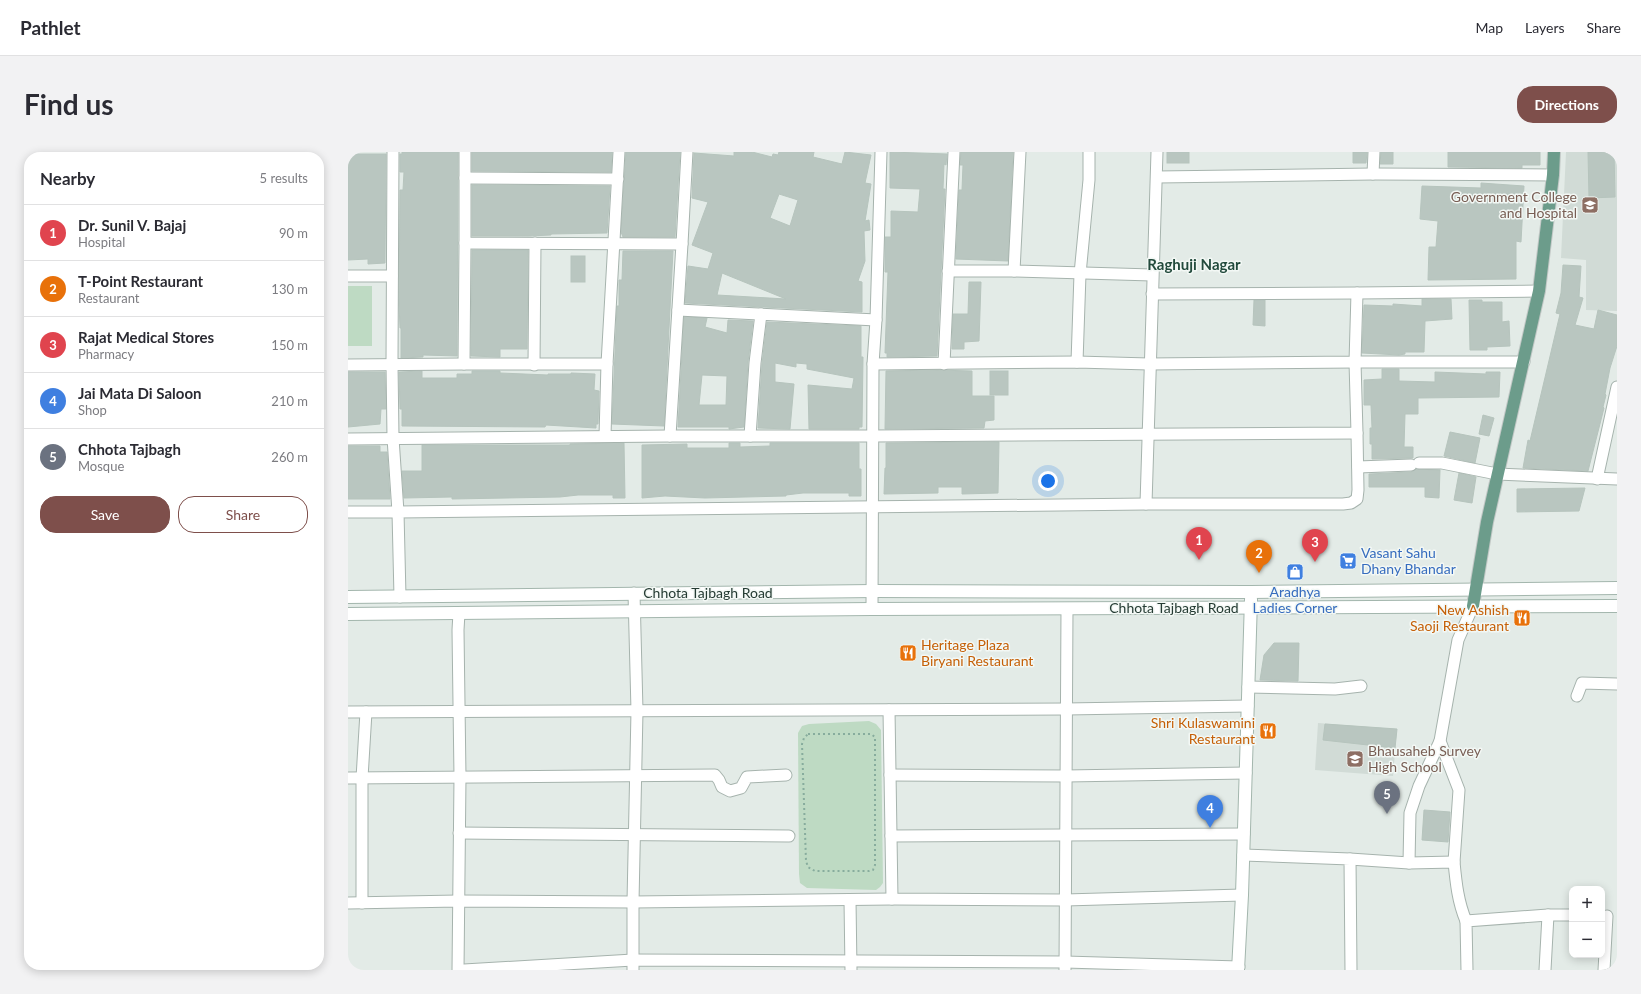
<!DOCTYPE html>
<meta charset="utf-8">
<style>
:root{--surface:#fff;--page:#f2f2f3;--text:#2b2b33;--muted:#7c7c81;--line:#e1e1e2;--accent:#7e4f4b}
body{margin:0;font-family:Lato,sans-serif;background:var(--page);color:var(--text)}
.controls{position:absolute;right:12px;bottom:12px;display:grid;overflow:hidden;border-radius:8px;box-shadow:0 2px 10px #0003}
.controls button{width:36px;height:36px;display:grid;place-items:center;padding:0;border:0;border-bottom:1px solid var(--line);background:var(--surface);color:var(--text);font:20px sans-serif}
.you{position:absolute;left:700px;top:329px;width:14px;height:14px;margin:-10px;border:3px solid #fff;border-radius:50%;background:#1a73e8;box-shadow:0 0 0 6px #1a73e833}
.badge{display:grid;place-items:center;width:26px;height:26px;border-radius:50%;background:var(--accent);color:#fff;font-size:13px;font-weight:700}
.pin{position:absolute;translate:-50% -33px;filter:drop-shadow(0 1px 2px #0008)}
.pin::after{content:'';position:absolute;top:21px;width:14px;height:12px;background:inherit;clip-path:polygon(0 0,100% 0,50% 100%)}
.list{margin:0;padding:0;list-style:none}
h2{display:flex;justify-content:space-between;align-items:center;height:52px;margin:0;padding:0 16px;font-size:17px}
h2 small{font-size:13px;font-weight:400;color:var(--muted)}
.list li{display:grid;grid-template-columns:26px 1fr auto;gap:12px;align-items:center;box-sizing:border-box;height:56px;padding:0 16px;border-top:1px solid var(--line)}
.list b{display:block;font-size:15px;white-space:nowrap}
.list p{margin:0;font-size:13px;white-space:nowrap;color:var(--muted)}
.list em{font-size:13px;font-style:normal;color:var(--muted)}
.actions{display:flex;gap:8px;padding:12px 16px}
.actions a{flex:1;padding:9px 0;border:1px solid var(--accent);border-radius:16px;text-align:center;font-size:14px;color:var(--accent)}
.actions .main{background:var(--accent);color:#fff}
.map{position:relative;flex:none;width:1269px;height:818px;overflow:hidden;border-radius:16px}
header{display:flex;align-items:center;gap:24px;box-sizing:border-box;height:56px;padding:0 20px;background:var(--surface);border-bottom:1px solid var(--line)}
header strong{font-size:19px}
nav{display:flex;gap:22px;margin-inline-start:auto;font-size:14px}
.intro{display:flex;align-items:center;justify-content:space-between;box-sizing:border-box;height:96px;padding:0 24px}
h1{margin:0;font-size:28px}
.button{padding:10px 18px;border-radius:16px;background:var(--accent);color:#fff;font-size:14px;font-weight:700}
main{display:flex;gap:24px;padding:0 24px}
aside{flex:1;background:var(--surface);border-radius:16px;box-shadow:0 2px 10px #0003}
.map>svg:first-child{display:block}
.built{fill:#d1dbd6}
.green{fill:#bedac3}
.building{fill:#b9c6c0;stroke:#b6c4bd;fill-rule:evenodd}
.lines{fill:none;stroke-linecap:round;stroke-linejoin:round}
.minor-casing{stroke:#a6b3ad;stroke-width:13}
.secondary-casing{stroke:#a3b6ad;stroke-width:14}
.primary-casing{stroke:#c2c8c6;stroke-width:14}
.path{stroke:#87ac9d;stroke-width:2;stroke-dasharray:2 3;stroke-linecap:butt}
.minor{stroke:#fff;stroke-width:11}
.secondary{stroke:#fff;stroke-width:12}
.primary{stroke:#6c9c8b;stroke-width:12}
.labels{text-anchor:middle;stroke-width:3;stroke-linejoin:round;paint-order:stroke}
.education-label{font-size:14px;fill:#785e54;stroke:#f3f8f5;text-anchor:end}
.shop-label{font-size:14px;fill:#366cbe;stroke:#f3f8f5;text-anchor:start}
.street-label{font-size:14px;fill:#253b33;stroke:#f3f8f5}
.food-label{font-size:14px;fill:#c56008;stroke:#f3f8f5;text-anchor:end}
.neighbourhood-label{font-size:15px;font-weight:bold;fill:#234b3d;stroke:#f3f8f5}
</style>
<header>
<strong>Pathlet</strong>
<nav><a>Map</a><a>Layers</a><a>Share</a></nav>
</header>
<div class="intro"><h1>Find us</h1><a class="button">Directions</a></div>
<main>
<aside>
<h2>Nearby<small>5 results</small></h2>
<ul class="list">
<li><span class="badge" style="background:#e0444e">1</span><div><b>Dr. Sunil V. Bajaj</b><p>Hospital</p></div><em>90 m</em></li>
<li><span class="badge" style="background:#e8710a">2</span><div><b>T-Point Restaurant</b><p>Restaurant</p></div><em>130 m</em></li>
<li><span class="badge" style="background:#e0444e">3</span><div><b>Rajat Medical Stores</b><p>Pharmacy</p></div><em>150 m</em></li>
<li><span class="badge" style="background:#3f7fe0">4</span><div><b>Jai Mata Di Saloon</b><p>Shop</p></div><em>210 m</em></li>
<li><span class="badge" style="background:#6b7280">5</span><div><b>Chhota Tajbagh</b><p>Mosque</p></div><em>260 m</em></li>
</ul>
<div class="actions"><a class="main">Save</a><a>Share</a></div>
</aside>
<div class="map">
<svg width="1269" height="818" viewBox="0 0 1269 818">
<rect width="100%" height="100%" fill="#e3ebe7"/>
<g class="built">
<polygon points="1218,0 1269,0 1269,159 1238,158 1238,108 1213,106"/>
<polygon points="970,571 1049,577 1045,624 967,618"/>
</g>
<g class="green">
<rect x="0" y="134" width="24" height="60"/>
<polygon points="521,569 528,572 533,578 535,731 532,735 528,738 459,736 452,731 451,722 450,581 454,574 461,572"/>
</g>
<g class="building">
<polygon points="54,0 110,0 109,204 75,203 75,205 53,206 53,176 52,176 51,152 52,38 55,38 56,20 52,20 52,2 54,2"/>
<polygon points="124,0 264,0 263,20 124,19"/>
<polygon points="278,0 332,0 327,85 275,85 273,80"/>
<path d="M386 0H404L424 5 425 2 430 3 431 0H466L465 5 494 12 497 0 523 3 517 31 523 32 517 69 521 68 522 78 516 79 517 109 510 129 514 130V160L337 151 340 114 360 117 365 101 344 93 360 50 344 46 346 1 386 4ZM431 42 450 48 442 74 422 66ZM374 121 438 147 369 143Z"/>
<polygon points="542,0 599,2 598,13 596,12 595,37 597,37 589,204 539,205 539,201 537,201 540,120 537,120 537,85 543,85 543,59 570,60 572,37 542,36"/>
<polygon points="613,0 665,0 660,109 608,107 611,38 614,38 615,13 612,13"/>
<rect x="819" y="0" width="22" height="11"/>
<polygon points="1005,0 1019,0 1018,11 1005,11"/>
<polygon points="1033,0 1045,0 1045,12 1032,12"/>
<polygon points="1100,0 1192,0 1192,13 1174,13 1174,16 1100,15"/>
<polygon points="1240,0 1266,0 1267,45 1241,46"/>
<polygon points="0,2 38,2 37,111 20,112 20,107 0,108"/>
<polygon points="1133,31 1176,34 1173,90 1168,89 1168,127 1080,128 1081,95 1088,95 1090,69 1072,67 1074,34 1133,36"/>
<polygon points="124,33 262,34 259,81 203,82 203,83 181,84 124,84"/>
<polygon points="124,98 180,98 179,197 152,197 152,205 123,204"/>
<polygon points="275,99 325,99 316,274 264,272 269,154 271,154 271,128 274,128"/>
<rect x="223" y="104" width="14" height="26"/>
<polygon points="1215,113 1233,114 1231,145 1235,146 1227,173 1246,177 1250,158 1269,163 1269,194 1262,216 1257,242 1258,243 1255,255 1256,256 1240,319 1175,316 1180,288 1182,289 1212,162 1208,161 1213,141"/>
<polygon points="621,130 633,130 631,189 616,190 616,197 604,197 605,162 620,162"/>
<polygon points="1074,147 1103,147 1104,167 1077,169 1076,200 1057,200 1057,202 1051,203 1014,201 1016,153 1045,154 1045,152 1074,154"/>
<polygon points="906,148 917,148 917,174 905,173"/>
<polygon points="1121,148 1134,148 1134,150 1154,150 1154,170 1161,169 1162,194 1139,195 1139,198 1122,198"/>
<path d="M336 165 359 166 357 175 379 181 380 168 405 169 400 210 396 275 381 277V275H330ZM354 223 379 224 378 253H351Z"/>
<polygon points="419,170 513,174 513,205 515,205 514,275 511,275 511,277 461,277 460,233 504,237 506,226 459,217 459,212 448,211 448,215 427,211 427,230 446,232 442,277 410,276 414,212"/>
<polygon points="1034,217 1051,217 1051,229 1087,230 1087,220 1138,222 1138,220 1152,220 1151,245 1070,246 1070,262 1057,262 1056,295 1065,295 1065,306 1024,307 1024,292 1022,292 1022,276 1024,276 1023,253 1016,253 1016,228 1034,227"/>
<polygon points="589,218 624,219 624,244 646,244 646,268 637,269 636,276 537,277 538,219"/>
<polygon points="74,219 74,226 109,226 109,222 124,222 124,219 152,219 152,221 200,223 200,222 223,222 223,221 247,222 246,238 251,239 250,272 248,272 248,276 198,273 197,275 54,274 54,257 52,257 51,220"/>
<rect x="642" y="219" width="18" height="24"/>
<polygon points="0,220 37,220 38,257 33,257 32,272 0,275"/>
<polygon points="1135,263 1146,266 1141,284 1131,282"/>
<polygon points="1102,280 1132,286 1127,311 1096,304"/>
<polygon points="651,290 650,341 614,342 614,335 590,335 590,341 536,342 537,316 538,316 538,291"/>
<polygon points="276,291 277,346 265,346 265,343 230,343 212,345 104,347 104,345 56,346 54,319 74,319 74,293 222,293 222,292"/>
<polygon points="381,291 392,291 392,295 422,294 422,291 511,291 511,317 513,317 513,344 501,344 501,341 455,341 438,343 438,344 357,346 317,344 294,346 294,293 339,292 339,296 381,296"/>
<polygon points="0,294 32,294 32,300 39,300 42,347 0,347"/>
<polygon points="1068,317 1092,318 1091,346 1077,345 1077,335 1021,335 1021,322 1063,320"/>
<polygon points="1111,321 1128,325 1124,351 1106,348"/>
<polygon points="1237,336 1231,359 1169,360 1169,337"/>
<polygon points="926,491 951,491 950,529 912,528 916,503"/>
<polygon points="977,572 1049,577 1047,596 975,588"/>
<polygon points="1076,658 1102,660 1100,690 1074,688"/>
</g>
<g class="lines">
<g class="minor-casing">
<g id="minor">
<polyline points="117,0 117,91 334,92 339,0"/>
<polyline points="672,0 666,119 804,123"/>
<polyline points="1025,22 1026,0"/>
<polyline points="809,25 1025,22 1205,23"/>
<polyline points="117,26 270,27"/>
<polyline points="117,91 116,212 259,212"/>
<polyline points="600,119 666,119"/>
<polyline points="0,124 44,124"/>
<polyline points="804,142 1009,141 1191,139"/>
<polyline points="330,158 528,168"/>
<polyline points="729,210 732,122 741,28 741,0"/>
<polyline points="525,212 729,210 801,212 1007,210 1009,141"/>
<polyline points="596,212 606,0"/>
<polyline points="0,213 116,212"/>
<polyline points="186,213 187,91"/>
<polyline points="257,284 259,212 271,0"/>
<polyline points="322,284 334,92"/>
<polyline points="402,284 407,211 413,162"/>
<polyline points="0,287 322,284 525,284 1009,281 1007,210 1176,210"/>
<polyline points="1071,311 1094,311 1149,322 1269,327"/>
<polyline points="1010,315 1063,313"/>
<polyline points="1249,327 1269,235"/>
<polyline points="798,352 809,0"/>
<polyline points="0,360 50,360 45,286 44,212 45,0"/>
<polyline points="52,445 50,360 798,352 995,352 1003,351 1009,347 1010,338 1009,281"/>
<polyline points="524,457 525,212 528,168 533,0"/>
<polyline points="900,535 987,537 1013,534"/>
<polyline points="1229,544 1234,531 1269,532"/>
<polyline points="541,558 544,747 717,748 894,743"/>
<polyline points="0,560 718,557 900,554"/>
<polyline points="542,623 718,624 898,621"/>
<polyline points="0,626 367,623 371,628 374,635 382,639 393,636 399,625 438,623"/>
<polyline points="111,681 441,684"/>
<polyline points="543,684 896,682"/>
<polyline points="895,703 1002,707 1003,818"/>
<path d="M1002 707 1061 711 1106 710C1108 731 1110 750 1118 769"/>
<polyline points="1106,710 1111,638 1092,589 1110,488 1125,454"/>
<polyline points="1061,711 1062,661 1071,634 1092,589"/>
<polyline points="502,748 503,818"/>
<polyline points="0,751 110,749 285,750 544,747"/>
<polyline points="14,751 14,626 18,560"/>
<polyline points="110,818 112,625 110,478 111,461"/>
<polyline points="116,818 285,808 717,810 891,815"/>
<polyline points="285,818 285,750 289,559 286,441"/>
<polyline points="717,818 719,457"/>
<polyline points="1119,818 1118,769 1200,763 1224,763"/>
<polyline points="1197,818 1200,763"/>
<polyline points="1256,818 1259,764"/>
</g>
</g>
<g class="secondary-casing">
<g id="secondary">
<polyline points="0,445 526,439 903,440 1269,436"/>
<polyline points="0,462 524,457 1269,454"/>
<polyline points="890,818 894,743 903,447"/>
</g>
</g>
<g class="primary-casing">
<polyline id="primary" points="1125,454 1139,370 1191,139 1205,23 1206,0"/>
</g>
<polygon class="path" points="460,582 523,582 527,585 527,713 525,718 521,719 467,719 460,715 458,709 454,592 456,586"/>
<use href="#minor" class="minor"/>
<use href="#secondary" class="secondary"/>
<use href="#primary" class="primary"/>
</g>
<defs>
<g id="university-square" transform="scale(0.9)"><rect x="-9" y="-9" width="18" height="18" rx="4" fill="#8d6e63" stroke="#f3f8f5"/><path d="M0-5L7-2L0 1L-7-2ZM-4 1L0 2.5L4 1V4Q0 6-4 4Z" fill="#fff"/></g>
<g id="supermarket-square" transform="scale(0.9)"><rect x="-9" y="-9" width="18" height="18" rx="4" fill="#3f7fe0" stroke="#f3f8f5"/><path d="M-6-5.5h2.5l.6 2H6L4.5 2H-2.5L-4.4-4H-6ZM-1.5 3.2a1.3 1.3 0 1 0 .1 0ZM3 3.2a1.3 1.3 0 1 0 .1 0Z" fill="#fff"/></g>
<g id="shop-square" transform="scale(0.9)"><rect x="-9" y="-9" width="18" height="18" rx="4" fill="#3f7fe0" stroke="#f3f8f5"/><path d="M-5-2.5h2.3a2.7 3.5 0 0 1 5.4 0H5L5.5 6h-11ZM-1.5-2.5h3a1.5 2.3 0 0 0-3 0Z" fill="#fff"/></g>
<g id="restaurant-square" transform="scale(0.9)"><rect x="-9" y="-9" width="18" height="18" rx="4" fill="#e8710a" stroke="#f3f8f5"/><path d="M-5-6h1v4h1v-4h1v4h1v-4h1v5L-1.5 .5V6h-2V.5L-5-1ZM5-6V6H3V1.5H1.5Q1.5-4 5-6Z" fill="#fff"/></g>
<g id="school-square" transform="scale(0.9)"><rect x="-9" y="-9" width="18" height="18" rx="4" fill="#8d6e63" stroke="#f3f8f5"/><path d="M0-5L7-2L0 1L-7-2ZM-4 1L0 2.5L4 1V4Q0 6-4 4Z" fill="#fff"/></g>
</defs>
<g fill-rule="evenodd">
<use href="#university-square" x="1242" y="53"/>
<use href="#supermarket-square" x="1000" y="409"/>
<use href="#shop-square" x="947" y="420"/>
<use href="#restaurant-square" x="1174" y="466"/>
<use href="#restaurant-square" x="560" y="501"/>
<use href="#restaurant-square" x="920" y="579"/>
<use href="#school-square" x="1007" y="607"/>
</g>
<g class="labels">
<g class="education-label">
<text x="1229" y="50">Government College<tspan x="1229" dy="16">and Hospital</tspan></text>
<text x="1020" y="604" text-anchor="start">Bhausaheb Survey<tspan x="1020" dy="16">High School</tspan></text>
</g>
<g class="shop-label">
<text x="1013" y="406">Vasant Sahu<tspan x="1013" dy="16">Dhany Bhandar</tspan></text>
<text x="947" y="445" text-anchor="middle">Aradhya<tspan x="947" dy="16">Ladies Corner</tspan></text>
</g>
<g class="street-label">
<text x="360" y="446">Chhota Tajbagh Road</text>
<text x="826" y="461">Chhota Tajbagh Road</text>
</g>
<g class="food-label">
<text x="1161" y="463">New Ashish<tspan x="1161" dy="16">Saoji Restaurant</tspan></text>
<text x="573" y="498" text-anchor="start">Heritage Plaza<tspan x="573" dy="16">Biryani Restaurant</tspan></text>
<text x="907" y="576">Shri Kulaswamini<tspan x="907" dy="16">Restaurant</tspan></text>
</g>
<g class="neighbourhood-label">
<text x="846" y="118">Raghuji Nagar</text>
</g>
</g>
</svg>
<div class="controls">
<button>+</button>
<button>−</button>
</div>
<div class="you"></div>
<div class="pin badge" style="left:851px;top:408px;background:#e0444e">1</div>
<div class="pin badge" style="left:911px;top:421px;background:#e8710a">2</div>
<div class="pin badge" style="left:967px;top:410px;background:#e0444e">3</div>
<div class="pin badge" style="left:862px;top:676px;background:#3f7fe0">4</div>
<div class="pin badge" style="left:1039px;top:662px;background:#6b7280">5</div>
</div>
</main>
